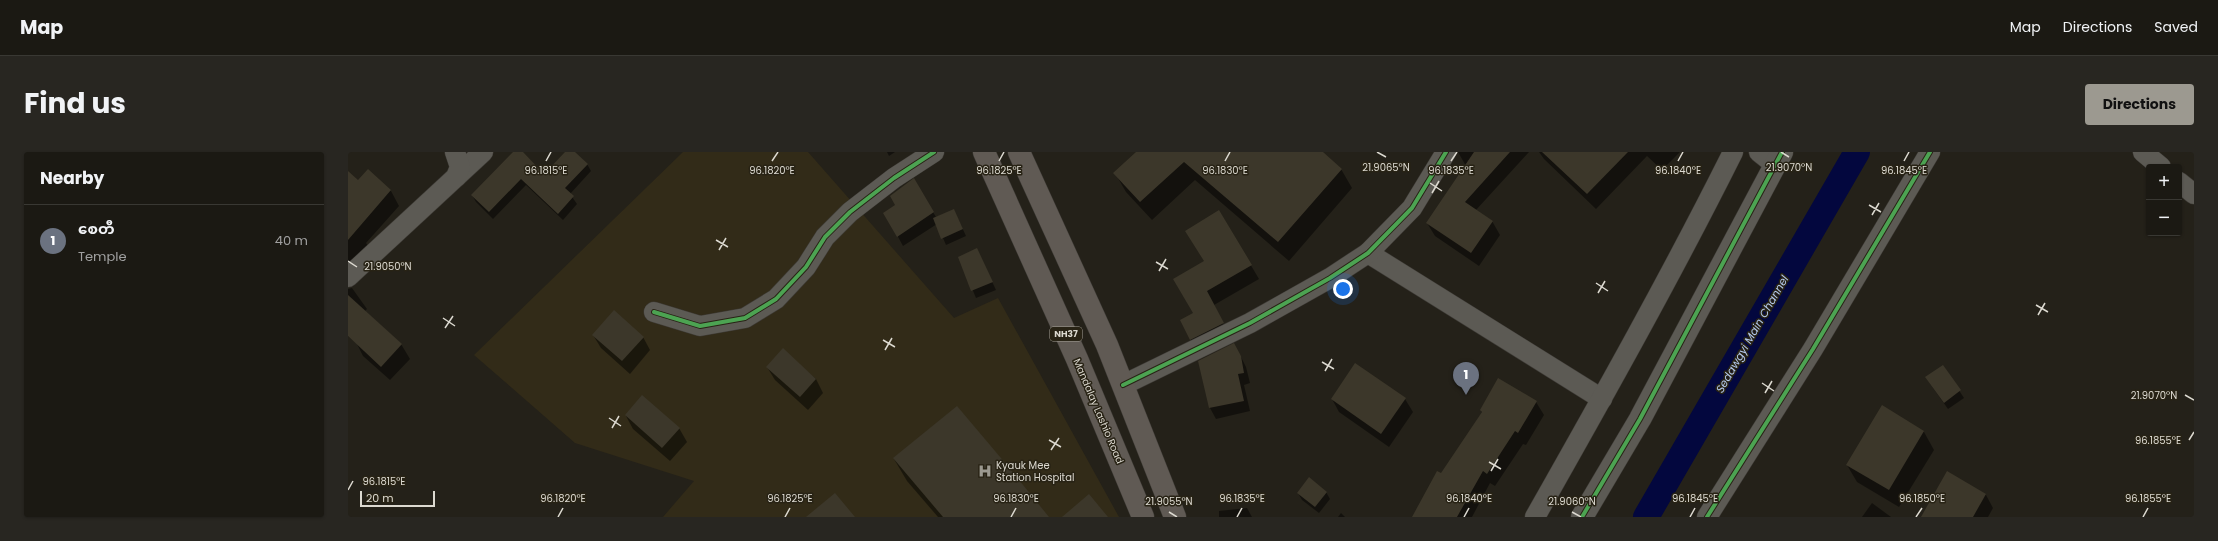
<!DOCTYPE html>
<meta charset="utf-8">
<style>
:root{--surface:#1b1913;--page:#282621;--text:#f1f3f6;--muted:#a0a0a0;--line:#393833;--accent:#9c9990}
body{margin:0;font-family:Poppins,"Noto Sans Myanmar",sans-serif;background:var(--page);color:var(--text)}
.controls{position:absolute;right:12px;top:12px;display:grid;overflow:hidden;border-radius:4px;box-shadow:0 1px 3px #0004}
.controls button{width:36px;height:36px;display:grid;place-items:center;padding:0;border:0;border-bottom:1px solid var(--line);background:var(--surface);color:var(--text);font:20px sans-serif}
.scale{position:absolute;left:12px;bottom:10px;width:75px;box-sizing:border-box;padding-left:4px;border:2px solid #dcd9d0;border-top:0;font-size:11px;line-height:14px;white-space:nowrap;color:#dcd9d0;-webkit-text-stroke:3px #282315;paint-order:stroke}
.you{position:absolute;left:995px;top:137px;width:14px;height:14px;margin:-10px;border:3px solid #fff;border-radius:50%;background:#1a73e8;box-shadow:0 0 0 6px #1a73e833}
.badge{display:grid;place-items:center;width:26px;height:26px;border-radius:50%;background:var(--accent);color:#fff;font-size:13px;font-weight:700}
.pin{position:absolute;translate:-50% -33px;filter:drop-shadow(0 1px 2px #0008)}
.pin::after{content:'';position:absolute;top:21px;width:14px;height:12px;background:inherit;clip-path:polygon(0 0,100% 0,50% 100%)}
.list{margin:0;padding:0;list-style:none}
h2{display:flex;justify-content:space-between;align-items:center;height:52px;margin:0;padding:0 16px;font-size:17px}
h2 small{font-size:13px;font-weight:400;color:var(--muted)}
.list li{display:grid;grid-template-columns:26px 1fr auto;gap:12px;align-items:center;box-sizing:border-box;height:72px;padding:0 16px;border-top:1px solid var(--line)}
.list b{display:block;font-size:15px;white-space:nowrap}
.list p{margin:0;font-size:13px;white-space:nowrap;color:var(--muted)}
.list em{font-size:13px;font-style:normal;color:var(--muted)}
.map{position:relative;flex:none;width:1846px;height:365px;overflow:hidden;border-radius:4px}
header{display:flex;align-items:center;gap:24px;box-sizing:border-box;height:56px;padding:0 20px;background:var(--surface);border-bottom:1px solid var(--line)}
header strong{font-size:19px}
nav{display:flex;gap:22px;margin-inline-start:auto;font-size:14px}
.intro{display:flex;align-items:center;justify-content:space-between;box-sizing:border-box;height:96px;padding:0 24px}
h1{margin:0;font-size:28px}
.button{padding:10px 18px;border-radius:4px;background:var(--accent);color:#111;font-size:14px;font-weight:700}
main{display:flex;gap:24px;padding:0 24px}
aside{flex:1;background:var(--surface);border-radius:4px;box-shadow:0 1px 3px #0004}
.map>svg:first-child{display:block}
.built{fill:#322b18}
.shadow{fill:#0007}
.lines{fill:none;stroke-linecap:round;stroke-linejoin:round}
.canal{stroke:#03073e;stroke-width:26}
.building{fill:#3c372a}
.minor-casing{stroke:#3e3b36;stroke-width:21}
.tertiary-casing{stroke:#3e3b36;stroke-width:23}
.trunk-casing{stroke:#3e3b36;stroke-width:23}
.minor{stroke:#5c5a54;stroke-width:20}
.tertiary{stroke:#5c5a54;stroke-width:22}
.trunk{stroke:#605a54;stroke-width:22}
.cycleway-casing{stroke:#282315;stroke-width:6}
.cycleway{stroke:#4ca352;stroke-width:4}
.ticks{fill:none;stroke:#dcd9d0;stroke-width:1.5}
.labels{text-anchor:middle;stroke-width:3;stroke-linejoin:round;paint-order:stroke}
.shield{fill:#282315;stroke:#a6a298;stroke-width:1}
.shield-label{font-size:9px;font-weight:bold;fill:#dcd9d0}
.street-label{font-size:10px;fill:#dcd9d0;stroke:#282315}
.poi-label{font-size:10px;fill:#dcd9d0;stroke:#282315;text-anchor:start}
.water-label{font-size:11px;font-style:italic;fill:#b4c9ee;stroke:#282315}
.ticks-label{font-size:10px;text-anchor:middle;fill:#dcd9d0;stroke:#282315;stroke-width:3;stroke-linejoin:round;paint-order:stroke}
</style>
<header>
<strong>Map</strong>
<nav><a>Map</a><a>Directions</a><a>Saved</a></nav>
</header>
<div class="intro"><h1>Find us</h1><a class="button">Directions</a></div>
<main>
<aside>
<h2>Nearby<small></small></h2>
<ul class="list">
<li><span class="badge" style="background:#6b7280">1</span><div><b>စေတီ</b><p>Temple</p></div><em>40 m</em></li>
</ul>
</aside>
<div class="map">
<svg width="1846" height="365" viewBox="0 0 1846 365">
<rect width="100%" height="100%" fill="#242119"/>
<polygon class="built" points="335,0 460,0 606,166 650,146 771,365 315,365 346,329 227,291 126,203"/>
<g class="shadow">
<polygon points="166,0 174,0 196,23 218,0 226,0 239,12 243,19 222,42 229,52 215,68 178,33 145,67 128,50 124,43"/>
<polygon points="539,0 547,0 541,4"/>
<polygon points="789,0 973,0 993,17 1004,36 941,109 847,28 804,68 778,40 767,21"/>
<polygon points="1181,0 1128,58 1144,69 1152,83 1131,114 1087,84 1079,71 1118,14 1110,0"/>
<polygon points="1191,0 1332,0 1314,18 1299,4 1248,57 1196,7"/>
<polygon points="20,19 43,39 51,54 18,91 20,94 0,113 0,20 10,29"/>
<polygon points="566,28 588,65 606,58 618,84 598,93 589,72 555,94 537,61 549,54"/>
<polygon points="871,59 911,127 866,153 882,185 850,200 842,187 846,162 857,109"/>
<polygon points="632,104 648,138 628,146 611,105"/>
<polygon points="4,136 19,157 17,159 53,192 62,207 42,228 15,204 9,192 0,184 0,137"/>
<polygon points="245,183 295,185 302,198 282,222 253,196"/>
<polygon points="435,198 468,227 475,241 460,258 427,228 419,215"/>
<polygon points="892,203 898,215 902,231 896,233 902,259 868,267 862,256 851,210"/>
<polygon points="1595,214 1616,246 1600,257 1578,226"/>
<polygon points="984,247 1057,247 1065,260 1041,295 991,260"/>
<polygon points="1188,250 1196,263 1178,293 1175,292 1147,334 1142,331 1124,365 1065,365 1134,261 1133,258"/>
<polygon points="1534,255 1576,280 1586,298 1551,355 1509,330 1499,313"/>
<polygon points="278,264 331,276 339,290 322,309 285,277"/>
<polygon points="546,307 697,365 590,365 559,329"/>
<polygon points="1600,321 1638,343 1645,356 1640,365 1574,365"/>
<polygon points="978,340 982,347 971,361 954,348 950,341"/>
<polygon points="1524,351 1543,365 1514,365"/>
<polygon points="899,356 904,365 871,365 871,359"/>
<polygon points="993,361 997,365 990,365"/>
</g>
<g class="lines">
<polyline class="canal" points="1298,365 1509,0"/>
</g>
<g class="building">
<polygon points="165,0 175,0 196,22 217,0 227,0 240,12 217,36 226,44 210,62 173,27 141,60 123,43"/>
<polygon points="788,0 975,0 994,17 930,90 836,10 792,50 765,21"/>
<polygon points="1126,0 1162,0 1117,50 1145,69 1123,101 1078,71"/>
<polygon points="1194,0 1280,0 1239,42"/>
<polygon points="20,17 43,38 0,88 0,19 10,28"/>
<polygon points="566,26 586,60 549,85 535,61 547,53 542,44"/>
<polygon points="606,57 615,77 593,87 585,66"/>
<polygon points="871,58 904,113 859,139 876,171 842,188 832,168 845,161 825,127 856,109 837,79"/>
<polygon points="629,96 645,130 623,139 610,105"/>
<polygon points="0,143 54,192 33,215 0,184"/>
<polygon points="266,158 296,185 274,209 244,183"/>
<polygon points="886,191 893,204 896,221 890,222 896,249 861,256 850,209"/>
<polygon points="435,196 468,227 452,245 418,215"/>
<polygon points="1007,211 1058,246 1033,282 983,247"/>
<polygon points="1595,213 1613,238 1596,251 1577,225"/>
<polygon points="1150,226 1189,249 1170,281 1167,279 1139,322 1135,319 1109,365 1064,365 1089,319 1093,321 1134,260 1132,258"/>
<polygon points="294,243 332,276 314,296 277,263"/>
<polygon points="1534,253 1576,279 1541,338 1498,313"/>
<polygon points="609,254 658,312 701,365 595,365 545,306"/>
<polygon points="1599,319 1638,342 1625,365 1573,365"/>
<polygon points="961,325 979,340 967,355 949,341"/>
<polygon points="487,341 507,365 458,365"/>
<polygon points="741,342 760,365 714,365"/>
</g>
<g class="lines">
<g class="minor-casing">
<g id="minor">
<polyline points="1411,0 1426,12"/>
<polyline points="1795,0 1813,15"/>
<polyline points="108,25 135,0"/>
<polyline points="1831,30 1846,42"/>
<polyline points="1020,101 1254,247"/>
<polyline points="0,125 108,25 112,15 107,0"/>
<polyline points="306,160 352,174 397,166 428,147 458,115 477,85 502,60 546,26 586,0"/>
<polyline points="775,233 902,171 982,126 1020,101 1064,56 1098,0"/>
<path d="M1187 365C1255 245 1323 124 1385 0"/>
<polyline points="1359,365 1465,197 1582,0"/>
</g>
</g>
<g class="tertiary-casing">
<polyline id="tertiary" points="1234,365 1292,267 1434,0"/>
</g>
<g class="trunk-casing">
<g id="trunk">
<polyline points="636,0 729,207 795,365"/>
<polyline points="671,0 759,193 827,365"/>
</g>
</g>
<use href="#minor" class="minor"/>
<use href="#tertiary" class="tertiary"/>
<use href="#trunk" class="trunk"/>
<g class="cycleway-casing">
<g id="cycleway">
<polyline points="306,160 352,174 397,166 428,147 458,115 477,85 502,60 546,26 586,0"/>
<polyline points="775,233 902,171 982,126 1020,101 1064,56 1098,0"/>
<polyline points="1234,365 1292,267 1434,0"/>
<polyline points="1359,365 1465,197 1582,0"/>
</g>
</g>
<use href="#cycleway" class="cycleway"/>
</g>
<path class="ticks" d="M1029 0 1038 5M1433 0 1441 5M198 9 203 0M424 9 430 0M651 9 656 0M877 9 882 0M1103 9 1109 0M1330 9 1335 0M1556 9 1561 0M1082 31 1094 39M1084 41 1091 29M1521 53 1533 60M1524 63 1531 51M368 88 380 95M371 98 378 86M0 109 9 115M808 110 820 117M811 119 818 107M1248 131 1260 139M1250 141 1257 129M1688 153 1700 160M1690 163 1697 151M95 166 107 174M97 176 105 164M535 188 547 195M537 198 544 186M974 210 986 217M977 219 984 207M1414 231 1426 239M1417 241 1424 229M1837 243 1846 248M261 266 273 274M264 276 271 264M701 288 713 295M1841 288 1846 280M703 298 711 286M1141 310 1153 317M1143 319 1150 307M0 338 5 329M821 360 829 365M1224 360 1233 365M210 365 215 356M437 365 442 356M663 365 668 356M889 365 894 356M1116 365 1121 356M1342 365 1347 356M1568 365 1574 356M1795 365 1800 356"/>
<defs>
<g id="hospital-bare" transform="scale(1.08)"><path d="M-5-5h3v3.5h4V-5h3V5h-3V1.5h-4V5h-3Z" fill="#9c9990" stroke="#282315" stroke-width="2.5" paint-order="stroke"/></g>
</defs>
<g fill-rule="evenodd">
<use href="#hospital-bare" x="637" y="319"/>
</g>
<g class="labels">
<rect class="shield" x="702" y="175" width="32" height="14" rx="3"/>
<g class="shield-label">
<text x="718" y="185">NH37</text>
</g>
<g class="street-label">
<text transform="translate(751 259) rotate(67)" y="4">Mandalay Lashio Road</text>
</g>
<g class="poi-label">
<text x="648" y="317">Kyauk Mee<tspan x="648" dy="12">Station Hospital</tspan></text>
</g>
<g class="water-label">
<text transform="translate(1404 182) rotate(-60)" y="4">Sedawgyi Main Channel</text>
</g>
</g>
<g class="ticks-label">
<text x="1038" y="19">21.9065°N</text>
<text x="1441" y="19">21.9070°N</text>
<text x="1330" y="22">96.1840°E</text>
<text x="198" y="22">96.1815°E</text>
<text x="424" y="22">96.1820°E</text>
<text x="651" y="22">96.1825°E</text>
<text x="877" y="22">96.1830°E</text>
<text x="1103" y="22">96.1835°E</text>
<text x="1556" y="22">96.1845°E</text>
<text x="40" y="118">21.9050°N</text>
<text x="1806" y="247">21.9070°N</text>
<text x="1810" y="292">96.1855°E</text>
<text x="36" y="333">96.1815°E</text>
<text x="215" y="350">96.1820°E</text>
<text x="442" y="350">96.1825°E</text>
<text x="668" y="350">96.1830°E</text>
<text x="894" y="350">96.1835°E</text>
<text x="1121" y="350">96.1840°E</text>
<text x="1347" y="350">96.1845°E</text>
<text x="1574" y="350">96.1850°E</text>
<text x="1800" y="350">96.1855°E</text>
<text x="821" y="353">21.9055°N</text>
<text x="1224" y="353">21.9060°N</text>
</g>
</svg>
<div class="controls">
<button>+</button>
<button>−</button>
</div>
<div class="scale">20 m</div>
<div class="you"></div>
<div class="pin badge" style="left:1118px;top:243px;background:#6b7280">1</div>
</div>
</main>
